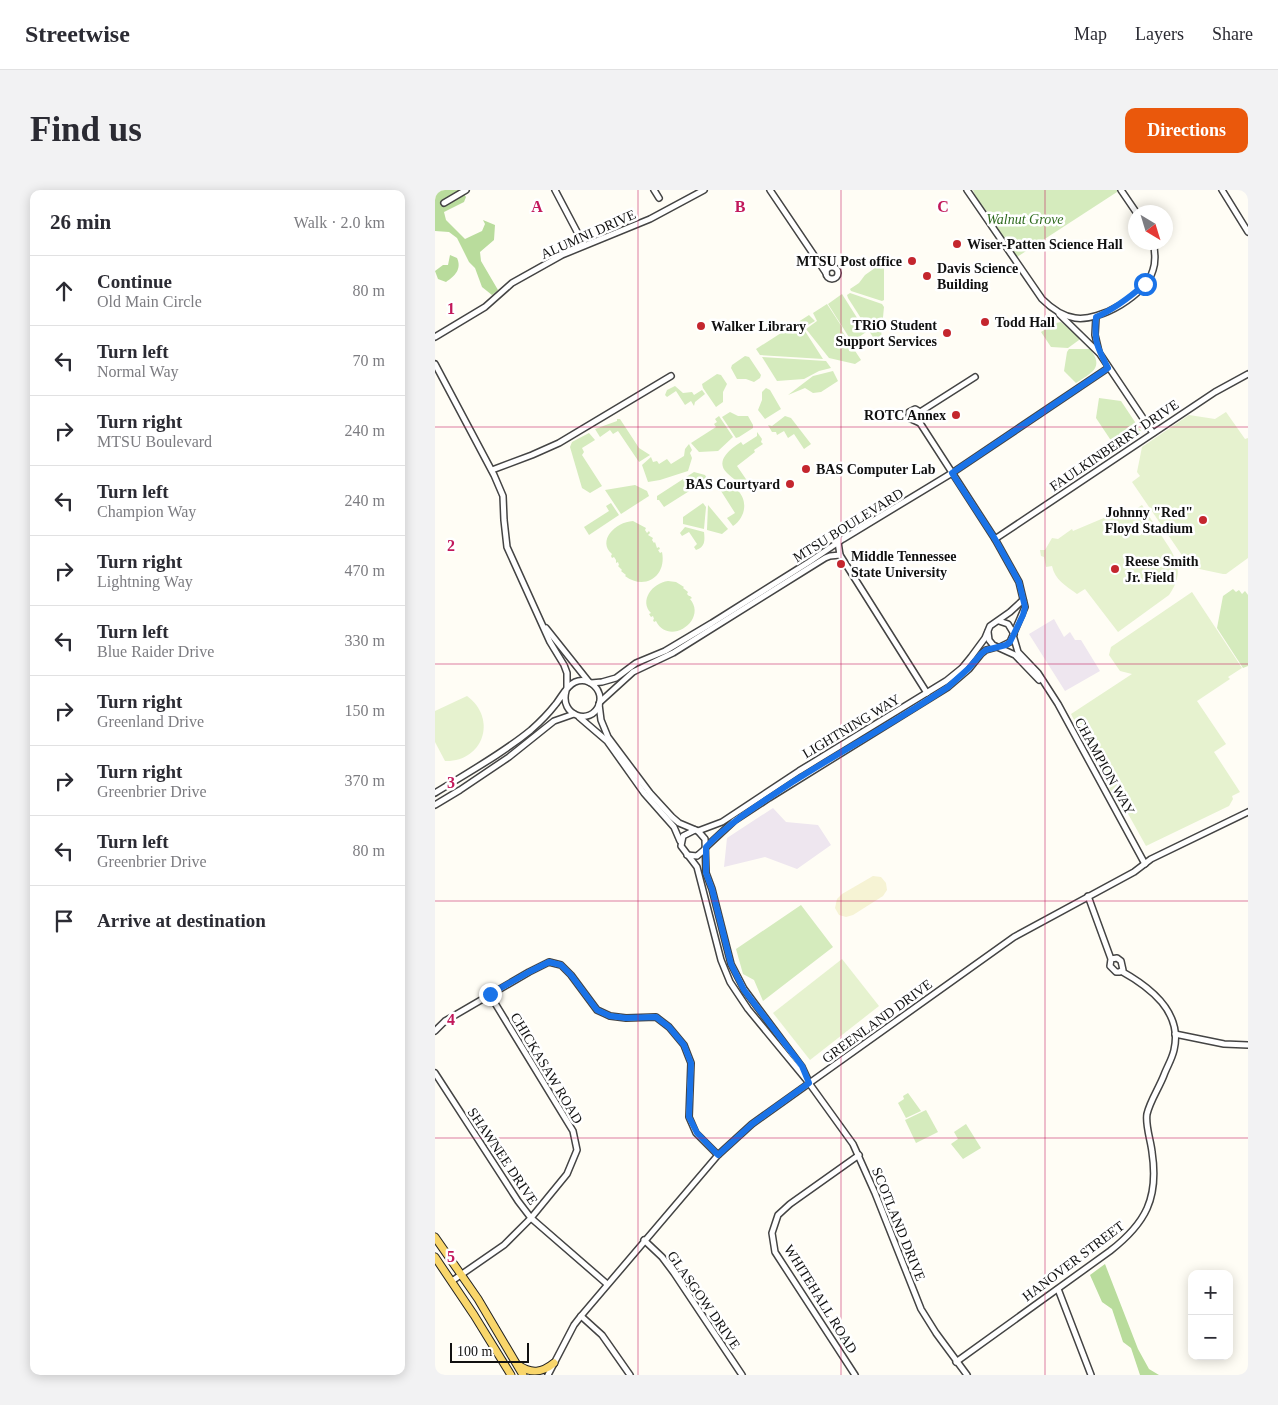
<!DOCTYPE html>
<meta charset="utf-8">
<style>
:root{--surface:#fff;--page:#f2f2f3;--text:#2b2b33;--muted:#7c7c81;--line:#e1e1e2;--accent:#ea580c}
body{margin:0;font-family:"Times New Roman",serif;background:var(--page);color:var(--text)}
.controls{position:absolute;right:15px;bottom:15px;display:grid;overflow:hidden;border-radius:10px;box-shadow:0 2px 12px #0003}
.controls button{width:45px;height:45px;display:grid;place-items:center;padding:0;border:0;border-bottom:1px solid var(--line);background:var(--surface);color:var(--text);font:25px sans-serif}
.compass{position:absolute;left:693px;top:15px;width:45px;height:45px;border-radius:50%;background:var(--surface);box-shadow:0 2px 12px #0003;rotate:142deg}
.scale{position:absolute;left:15px;bottom:12px;width:79px;box-sizing:border-box;padding-left:5px;border:2px solid #111;border-top:0;font-size:14px;line-height:18px;white-space:nowrap;color:#111;-webkit-text-stroke:4px #fff;paint-order:stroke}
.stop{position:absolute;width:15px;height:15px;margin:-11px;border:4px solid #1a73e8;border-radius:50%;background:#fff}
.stop.end{background:#1a73e8;border-color:#fff;box-shadow:0 1px 5px #0008}
.list{margin:0;padding:0;list-style:none}
h2{display:flex;justify-content:space-between;align-items:center;height:65px;margin:0;padding:0 20px;font-size:21px}
h2 small{font-size:16px;font-weight:400;color:var(--muted)}
.list li{display:grid;grid-template-columns:32px 1fr auto;gap:15px;align-items:center;box-sizing:border-box;height:70px;padding:0 20px;border-top:1px solid var(--line)}
.list b{display:block;font-size:19px;white-space:nowrap}
.list p{margin:0;font-size:16px;white-space:nowrap;color:var(--muted)}
.list em{font-size:16px;font-style:normal;color:var(--muted)}
.icon{flex:none;width:28px;height:28px;fill:none;stroke:currentColor;stroke-width:2;stroke-linecap:round;stroke-linejoin:round}
.map{position:relative;flex:none;width:813px;height:1185px;overflow:hidden;border-radius:10px}
header{display:flex;align-items:center;gap:30px;box-sizing:border-box;height:70px;padding:0 25px;background:var(--surface);border-bottom:1px solid var(--line)}
header strong{font-size:24px}
nav{display:flex;gap:28px;margin-inline-start:auto;font-size:18px}
.intro{display:flex;align-items:center;justify-content:space-between;box-sizing:border-box;height:120px;padding:0 30px}
h1{margin:0;font-size:35px}
.button{padding:12px 22px;border-radius:10px;background:var(--accent);color:#fff;font-size:18px;font-weight:700}
main{display:flex;gap:30px;padding:0 30px}
aside{flex:1;background:var(--surface);border-radius:10px;box-shadow:0 2px 12px #0003}
.map>svg:first-child{display:block}
.industrial{fill:#eee6ef}
.farmland{fill:#f6f3d4}
.green{fill:#d5ebbd}
.forest{fill:#b9dc9c}
.pitch{fill:#e6f2cf}
.lines{fill:none;stroke-linecap:round;stroke-linejoin:round}
.minor-casing{stroke:#444;stroke-width:8}
.major-casing{stroke:#222;stroke-width:9}
.minor{stroke:#fff;stroke-width:5}
.major{stroke:#f9d66b;stroke-width:7}
.route{stroke:#1a73e8;stroke-width:6}
.grid{fill:none;stroke:#c2185b;stroke-width:1;stroke-opacity:0.55}
.poi-dot{fill:#c4262e;stroke:#fff;stroke-width:2}
.labels{text-anchor:middle;stroke-width:5;stroke-linejoin:round;paint-order:stroke}
.park-label{font-size:14px;font-style:italic;fill:#2f6b1f;stroke:#fff}
.street-label{font-size:14px;fill:#111;stroke:#fff}
.poi-label{font-size:14px;font-weight:bold;fill:#111;stroke:#fff;text-anchor:start}
.grid-label{font-size:16px;text-anchor:middle;font-weight:bold;fill:#c2185b;stroke:#fff;stroke-width:5;stroke-linejoin:round;paint-order:stroke}
</style>
<header>
<strong>Streetwise</strong>
<nav><a>Map</a><a>Layers</a><a>Share</a></nav>
</header>
<div class="intro"><h1>Find us</h1><a class="button">Directions</a></div>
<main>
<aside>
<h2>26 min<small>Walk · 2.0 km</small></h2>
<ul class="list">
<li><svg class="icon" aria-label="ahead" viewBox="0 0 24 24"><path d="M12 20V5M6 11l6-6 6 6"/></svg><div><b>Continue</b><p>Old Main Circle</p></div><em>80 m</em></li>
<li><svg class="icon" aria-label="left" viewBox="0 0 24 24"><path d="M17 20v-9H6M10 6l-5 5 5 5"/></svg><div><b>Turn left</b><p>Normal Way</p></div><em>70 m</em></li>
<li><svg class="icon" aria-label="right" viewBox="0 0 24 24"><path d="M7 20v-9h11M14 6l5 5-5 5"/></svg><div><b>Turn right</b><p>MTSU Boulevard</p></div><em>240 m</em></li>
<li><svg class="icon" aria-label="left" viewBox="0 0 24 24"><path d="M17 20v-9H6M10 6l-5 5 5 5"/></svg><div><b>Turn left</b><p>Champion Way</p></div><em>240 m</em></li>
<li><svg class="icon" aria-label="right" viewBox="0 0 24 24"><path d="M7 20v-9h11M14 6l5 5-5 5"/></svg><div><b>Turn right</b><p>Lightning Way</p></div><em>470 m</em></li>
<li><svg class="icon" aria-label="left" viewBox="0 0 24 24"><path d="M17 20v-9H6M10 6l-5 5 5 5"/></svg><div><b>Turn left</b><p>Blue Raider Drive</p></div><em>330 m</em></li>
<li><svg class="icon" aria-label="right" viewBox="0 0 24 24"><path d="M7 20v-9h11M14 6l5 5-5 5"/></svg><div><b>Turn right</b><p>Greenland Drive</p></div><em>150 m</em></li>
<li><svg class="icon" aria-label="right" viewBox="0 0 24 24"><path d="M7 20v-9h11M14 6l5 5-5 5"/></svg><div><b>Turn right</b><p>Greenbrier Drive</p></div><em>370 m</em></li>
<li><svg class="icon" aria-label="left" viewBox="0 0 24 24"><path d="M17 20v-9H6M10 6l-5 5 5 5"/></svg><div><b>Turn left</b><p>Greenbrier Drive</p></div><em>80 m</em></li>
<li><svg class="icon" aria-label="arrive" viewBox="0 0 24 24"><path d="M6 21V4h12l-3 4 3 4H6"/></svg><div><b>Arrive at destination</b></div></li>
</ul>
</aside>
<div class="map">
<svg width="813" height="1185" viewBox="0 0 813 1185">
<rect width="100%" height="100%" fill="#fffdf5"/>
<g class="industrial">
<polygon points="619,429 629,447 635,442 640,450 646,450 665,481 630,501 594,444"/>
<polygon points="338,618 351,632 383,635 396,655 362,679 330,667 289,677 292,648"/>
</g>
<polygon class="farmland" points="438,686 446,687 451,693 452,700 448,706 418,725 411,727 404,725 400,718 402,709 407,704"/>
<g class="green">
<polygon points="538,0 682,0 682,2 582,67 540,5"/>
<polygon points="447,73 449,74 449,110 447,111 416,101 415,99 424,93 430,85"/>
<polygon points="415,103 447,114 449,117 445,158 413,108 412,105"/>
<polygon points="407,104 431,142 417,152 393,114"/>
<polygon points="392,114 407,137 407,141 426,170 420,174 394,168 371,139 382,131 378,123"/>
<polygon points="374,125 380,131 368,138 388,169 325,165 321,159"/>
<polygon points="626,132 645,148 644,150 633,158 616,157 606,142 621,133"/>
<path d="M634 159H655C670 178 656 183 641 193L629 181 632 162Z"/>
<polygon points="310,166 314,167 326,185 325,188 319,192 311,189 302,189 296,178 297,175"/>
<polygon points="327,167 391,171 396,178 384,181 369,189 342,191"/>
<polygon points="398,181 403,191 386,202 378,203 370,198 353,205 378,186"/>
<polygon points="282,184 286,185 292,194 288,202 288,212 281,217 268,198 267,194"/>
<polygon points="240,196 248,203 257,202 259,205 267,200 270,204 260,212 259,216 256,211 250,215 241,201 232,207 230,205 232,200"/>
<polygon points="331,198 335,200 346,219 330,229 323,220 327,210 327,202"/>
<polygon points="664,208 686,211 706,241 681,258 661,228"/>
<polygon points="295,222 303,226 313,226 318,235 318,238 304,247 301,248 287,227"/>
<polygon points="284,226 298,247 283,261 264,262 256,253 281,237 279,234 282,232 280,229"/>
<polygon points="350,226 356,228 376,254 369,259 359,244 353,248 349,241 342,245 341,242 337,242 333,235 337,236"/>
<polygon points="182,229 185,229 204,258 215,265 204,272 183,241 178,244 175,240 165,247 160,239 182,231"/>
<path d="M322 242 327 249 326 252 328 254 319 260 320 262 302 276 315 295 309 299C304 292 298 289 292 283 279 270 297 258 306 252L308 255 322 246Z"/>
<polygon points="154,243 160,250 147,258 149,262 147,265 167,296 155,303 147,298 135,257 137,252"/>
<polygon points="254,254 257,260 255,263 257,268 253,281 225,290 213,292 207,275 216,267 218,272 222,271 224,274 232,269 236,274 249,266 250,259"/>
<polygon points="259,282 270,285 275,294 274,296 272,293 268,295 267,293 229,317 224,310 222,310 222,306"/>
<polygon points="200,295 212,301 214,306 186,324 170,300"/>
<path d="M287 295C311 295 317 323 298 336L292 328 300 323 286 301H285L281 297Z"/>
<polygon points="176,313 184,325 154,345 149,337 174,321 171,316"/>
<polygon points="268,313 271,317 269,339 248,334 248,327"/>
<polygon points="273,315 293,339 287,344 272,340"/>
<path d="M198 331 211 338 210 340 212 343 214 341 215 343 213 345 218 348 217 350 219 353 220 352 222 358 224 357 225 359 223 360 225 363 227 362C232 386 210 401 190 386L191 385 186 381 187 380 183 376 184 375 183 372 181 373V370L179 367 177 368 176 366 177 364C162 351 180 332 198 331Z"/>
<path d="M250 337 269 342C270 351 270 357 261 360L259 357 262 354 254 342 247 346 245 343Z"/>
<path d="M233 391 241 392 249 397 248 398 253 402 252 404 254 406H255L257 408 255 409C273 430 234 457 221 431L219 432 218 430 219 429 218 426 216 427 214 424 216 423C204 411 217 393 233 391Z"/>
<polygon points="798,399 801,402 804,400 807,404 810,401 813,405 813,476 808,478 782,438 788,406"/>
<polygon points="366,715 398,757 328,811 319,790 308,784 301,759"/>
<polygon points="473,903 486,921 471,928 463,913 469,909 468,906"/>
<polygon points="491,920 503,942 481,953 470,930"/>
<polygon points="531,934 546,958 528,969 516,954 523,949 519,942"/>
</g>
<g class="forest">
<polygon points="0,0 26,0 31,7 29,12 9,22 11,30 30,49 47,41 50,34 48,30 60,35 59,50 45,62 46,71 63,100 57,105 47,97 40,78 34,72 22,48 14,42 0,41"/>
<path d="M15 65 22 68C27 79 20 86 11 92L3 89 0 81 8 75H13Z"/>
<polygon points="670,1074 703,1159 714,1179 724,1185 705,1185 696,1158 688,1152 677,1119 667,1112 655,1085"/>
</g>
<g class="pitch">
<polygon points="791,222 810,249 813,248 813,368 791,384 788,384 755,377 697,292 705,286 702,282 707,257 754,225 780,229"/>
<path d="M707 315C714 326 721 337 728 348 742 369 750 382 734 405L683 442 650 399 642 404C631 396 620 390 617 376L611 377 609 367 606 366 605 360H610L617 348 623 349 637 339 638 341 683 322 687 328Z"/>
<polygon points="757,402 807,478 793,487 795,489 762,511 791,554 779,562 805,602 797,606 798,609 794,616 711,656 692,622 686,621 636,524 697,484 685,481 674,465 676,457"/>
<path d="M32 506C63 529 48 572 10 571L0 552V521Z"/>
<polygon points="407,769 444,816 375,870 338,823"/>
</g>
<g class="lines">
<g class="minor-casing">
<g id="minor">
<polyline points="120,0 149,55"/>
<polyline points="219,0 224,8"/>
<polyline points="335,0 391,83"/>
<path d="M532 0 607 109C616 118 626 126 640 128 665 132 711 105 718 80 721 71 720 61 718 52"/>
<polyline points="686,0 701,22"/>
<polyline points="787,0 813,42"/>
<polyline points="9,13 31,0"/>
<circle cx="397" cy="83" r="6"/>
<polyline points="624,124 665,164 718,243"/>
<polyline points="661,127 660,145 664,162"/>
<polyline points="0,147 50,117 77,93 127,65 215,29 269,0"/>
<polyline points="0,174 59,285 68,306 69,330 72,357 115,452 129,475 132,483 132,498"/>
<polygon points="480,219 485,222 485,233 474,228 474,222"/>
<polyline points="485,222 540,187"/>
<polyline points="485,233 560,349 584,392 590,417 578,445 583,462 603,483 623,514 710,674"/>
<polyline points="57,280 97,265 124,253 236,186"/>
<polyline points="560,349 780,202 813,184"/>
<polyline points="403,352 405,365 492,503"/>
<polyline points="564,431 573,434 579,444"/>
<polyline points="111,438 154,492"/>
<polyline points="553,442 554,450 558,455 580,465 604,490"/>
<polyline points="565,457 575,452 578,445"/>
<polyline points="156,493 167,492 181,488 201,473 230,461 277,433 374,372 408,349 517,283 673,178"/>
<polyline points="165,512 198,482 238,463 390,368 395,366 405,365"/>
<polyline points="164,514 166,530 173,547 215,603 237,627 244,633 263,641 270,649 271,683 277,699 296,774 309,799 367,877 373,890"/>
<polyline points="144,527 172,551 209,603 239,637 245,651"/>
<path d="M0 603C32 583 67 564 96 540 105 532 113 524 120 515 126 508 131 496 140 492 154 486 169 500 164 515 156 536 124 526 131 501"/>
<polyline points="0,615 25,600 74,567 119,531 139,524"/>
<polyline points="260,640 248,646 246,656 262,677 286,770 295,792 313,819 374,893 418,954 440,1003 486,1119 501,1143 532,1185"/>
<polyline points="263,641 287,632 364,581 511,491 527,478 536,467 550,448 555,436 575,422 588,410"/>
<polyline points="271,657 299,631 334,608 513,497 534,479 546,464 551,460 562,457"/>
<polyline points="252,665 262,666 270,659"/>
<polyline points="653,706 676,769 675,776 681,782 685,782 688,780 686,771 682,768 676,769"/>
<polyline points="0,841 10,831 94,782 114,772 126,775 136,785 162,820 175,826 191,828 221,827 234,837 249,855 256,873 254,927 261,943 283,965"/>
<polyline points="740,844 789,854 813,855"/>
<polyline points="0,883 83,1011 96,1028 172,1094"/>
<polyline points="209,1050 227,1067 239,1083 307,1185"/>
<polyline points="17,1091 69,1055 96,1028 132,984 142,960 138,941 55,805"/>
<polyline points="623,1099 656,1185"/>
<polyline points="146,1126 167,1145 195,1185"/>
<path d="M521 1172 675 1061C711 1033 724 1008 717 962 716 951 710 935 712 924 715 911 724 898 729 885 732 877 737 869 739 860 748 822 715 797 686 781"/>
<polyline points="113,1185 139,1135 146,1126 283,965 317,934 579,747 699,682 716,669 813,622"/>
<polyline points="420,1185 340,1062 337,1043 343,1025 355,1014 424,965"/>
</g>
</g>
<g class="major-casing">
<g id="major">
<polyline points="0,1047 43,1109 88,1185"/>
<polyline points="0,1067 39,1125 76,1185"/>
<path d="M83 1175C96 1184 107 1183 119 1173"/>
</g>
</g>
<use href="#minor" class="minor"/>
<use href="#major" class="major"/>
</g>
<g class="lines">
<path class="route" d="M55 804 94 782 114 772 126 775 136 785 162 820 175 826 191 828 221 827 234 837 249 855 256 873 254 927 262 943 283 965 317 934 374 893 367 876 309 800 296 774 277 699 271 683V657C296 631 326 613 356 593 408 560 462 531 513 497L534 478 546 464 551 460 571 455 575 452 588 425 590 417 584 392 560 349 517 283 673 178C662 157 659 152 661 127 680 119 695 107 710 94"/>
</g>
<path class="grid" d="M203 0V1185M406 0V1185M610 0V1185M0 237H813M0 474H813M0 711H813M0 948H813"/>
<g class="poi-dot">
<circle cx="522" cy="54" r="5"/>
<circle cx="477" cy="71" r="5"/>
<circle cx="492" cy="86" r="5"/>
<circle cx="550" cy="132" r="5"/>
<circle cx="266" cy="136" r="5"/>
<circle cx="512" cy="143" r="5"/>
<circle cx="521" cy="225" r="5"/>
<circle cx="371" cy="279" r="5"/>
<circle cx="355" cy="294" r="5"/>
<circle cx="768" cy="330" r="5"/>
<circle cx="406" cy="374" r="5"/>
<circle cx="680" cy="379" r="5"/>
</g>
<g class="labels">
<g class="park-label">
<text x="590" y="34">Walnut Grove</text>
</g>
<g class="street-label">
<text transform="translate(153 44) rotate(-24)" y="5">ALUMNI DRIVE</text>
<text transform="translate(679 255) rotate(-34)" y="5">FAULKINBERRY DRIVE</text>
<text transform="translate(413 335) rotate(-32)" y="5">MTSU BOULEVARD</text>
<text transform="translate(416 536) rotate(-31)" y="5">LIGHTNING WAY</text>
<text transform="translate(670 576) rotate(61)" y="5">CHAMPION WAY</text>
<text transform="translate(442 831) rotate(-36)" y="5">GREENLAND DRIVE</text>
<text transform="translate(112 878) rotate(59)" y="5">CHICKASAW ROAD</text>
<text transform="translate(68 966) rotate(56)" y="5">SHAWNEE DRIVE</text>
<text transform="translate(464 1034) rotate(68)" y="5">SCOTLAND DRIVE</text>
<text transform="translate(638 1071) rotate(-37)" y="5">HANOVER STREET</text>
<text transform="translate(386 1109) rotate(58)" y="5">WHITEHALL ROAD</text>
<text transform="translate(269 1110) rotate(55)" y="5">GLASGOW DRIVE</text>
</g>
<g class="poi-label">
<text x="532" y="59">Wiser-Patten Science Hall</text>
<text x="467" y="76" text-anchor="end">MTSU Post office</text>
<text x="502" y="83">Davis Science<tspan x="502" dy="16">Building</tspan></text>
<text x="560" y="137">Todd Hall</text>
<text x="502" y="140" text-anchor="end">TRiO Student<tspan x="502" dy="16">Support Services</tspan></text>
<text x="276" y="141">Walker Library</text>
<text x="511" y="230" text-anchor="end">ROTC Annex</text>
<text x="381" y="284">BAS Computer Lab</text>
<text x="345" y="299" text-anchor="end">BAS Courtyard</text>
<text x="758" y="327" text-anchor="end">Johnny "Red"<tspan x="758" dy="16">Floyd Stadium</tspan></text>
<text x="416" y="371">Middle Tennessee<tspan x="416" dy="16">State University</tspan></text>
<text x="690" y="376">Reese Smith<tspan x="690" dy="16">Jr. Field</tspan></text>
</g>
</g>
<g class="grid-label">
<text x="102" y="22">A</text>
<text x="305" y="22">B</text>
<text x="508" y="22">C</text>
<text x="16" y="124">1</text>
<text x="16" y="361">2</text>
<text x="16" y="598">3</text>
<text x="16" y="835">4</text>
<text x="16" y="1072">5</text>
</g>
</svg>
<div class="controls">
<button>+</button>
<button>−</button>
</div>
<svg class="compass" viewBox="-18 -18 36 36"><path d="M0-13l5 13h-10z" fill="#e53935"/><path d="M0 13l5-13h-10z" fill="#7c7c81"/></svg>
<div class="scale">100 m</div>
<div class="stop" style="left:710px;top:94px"></div>
<div class="stop end" style="left:55px;top:804px"></div>
</div>
</main>
